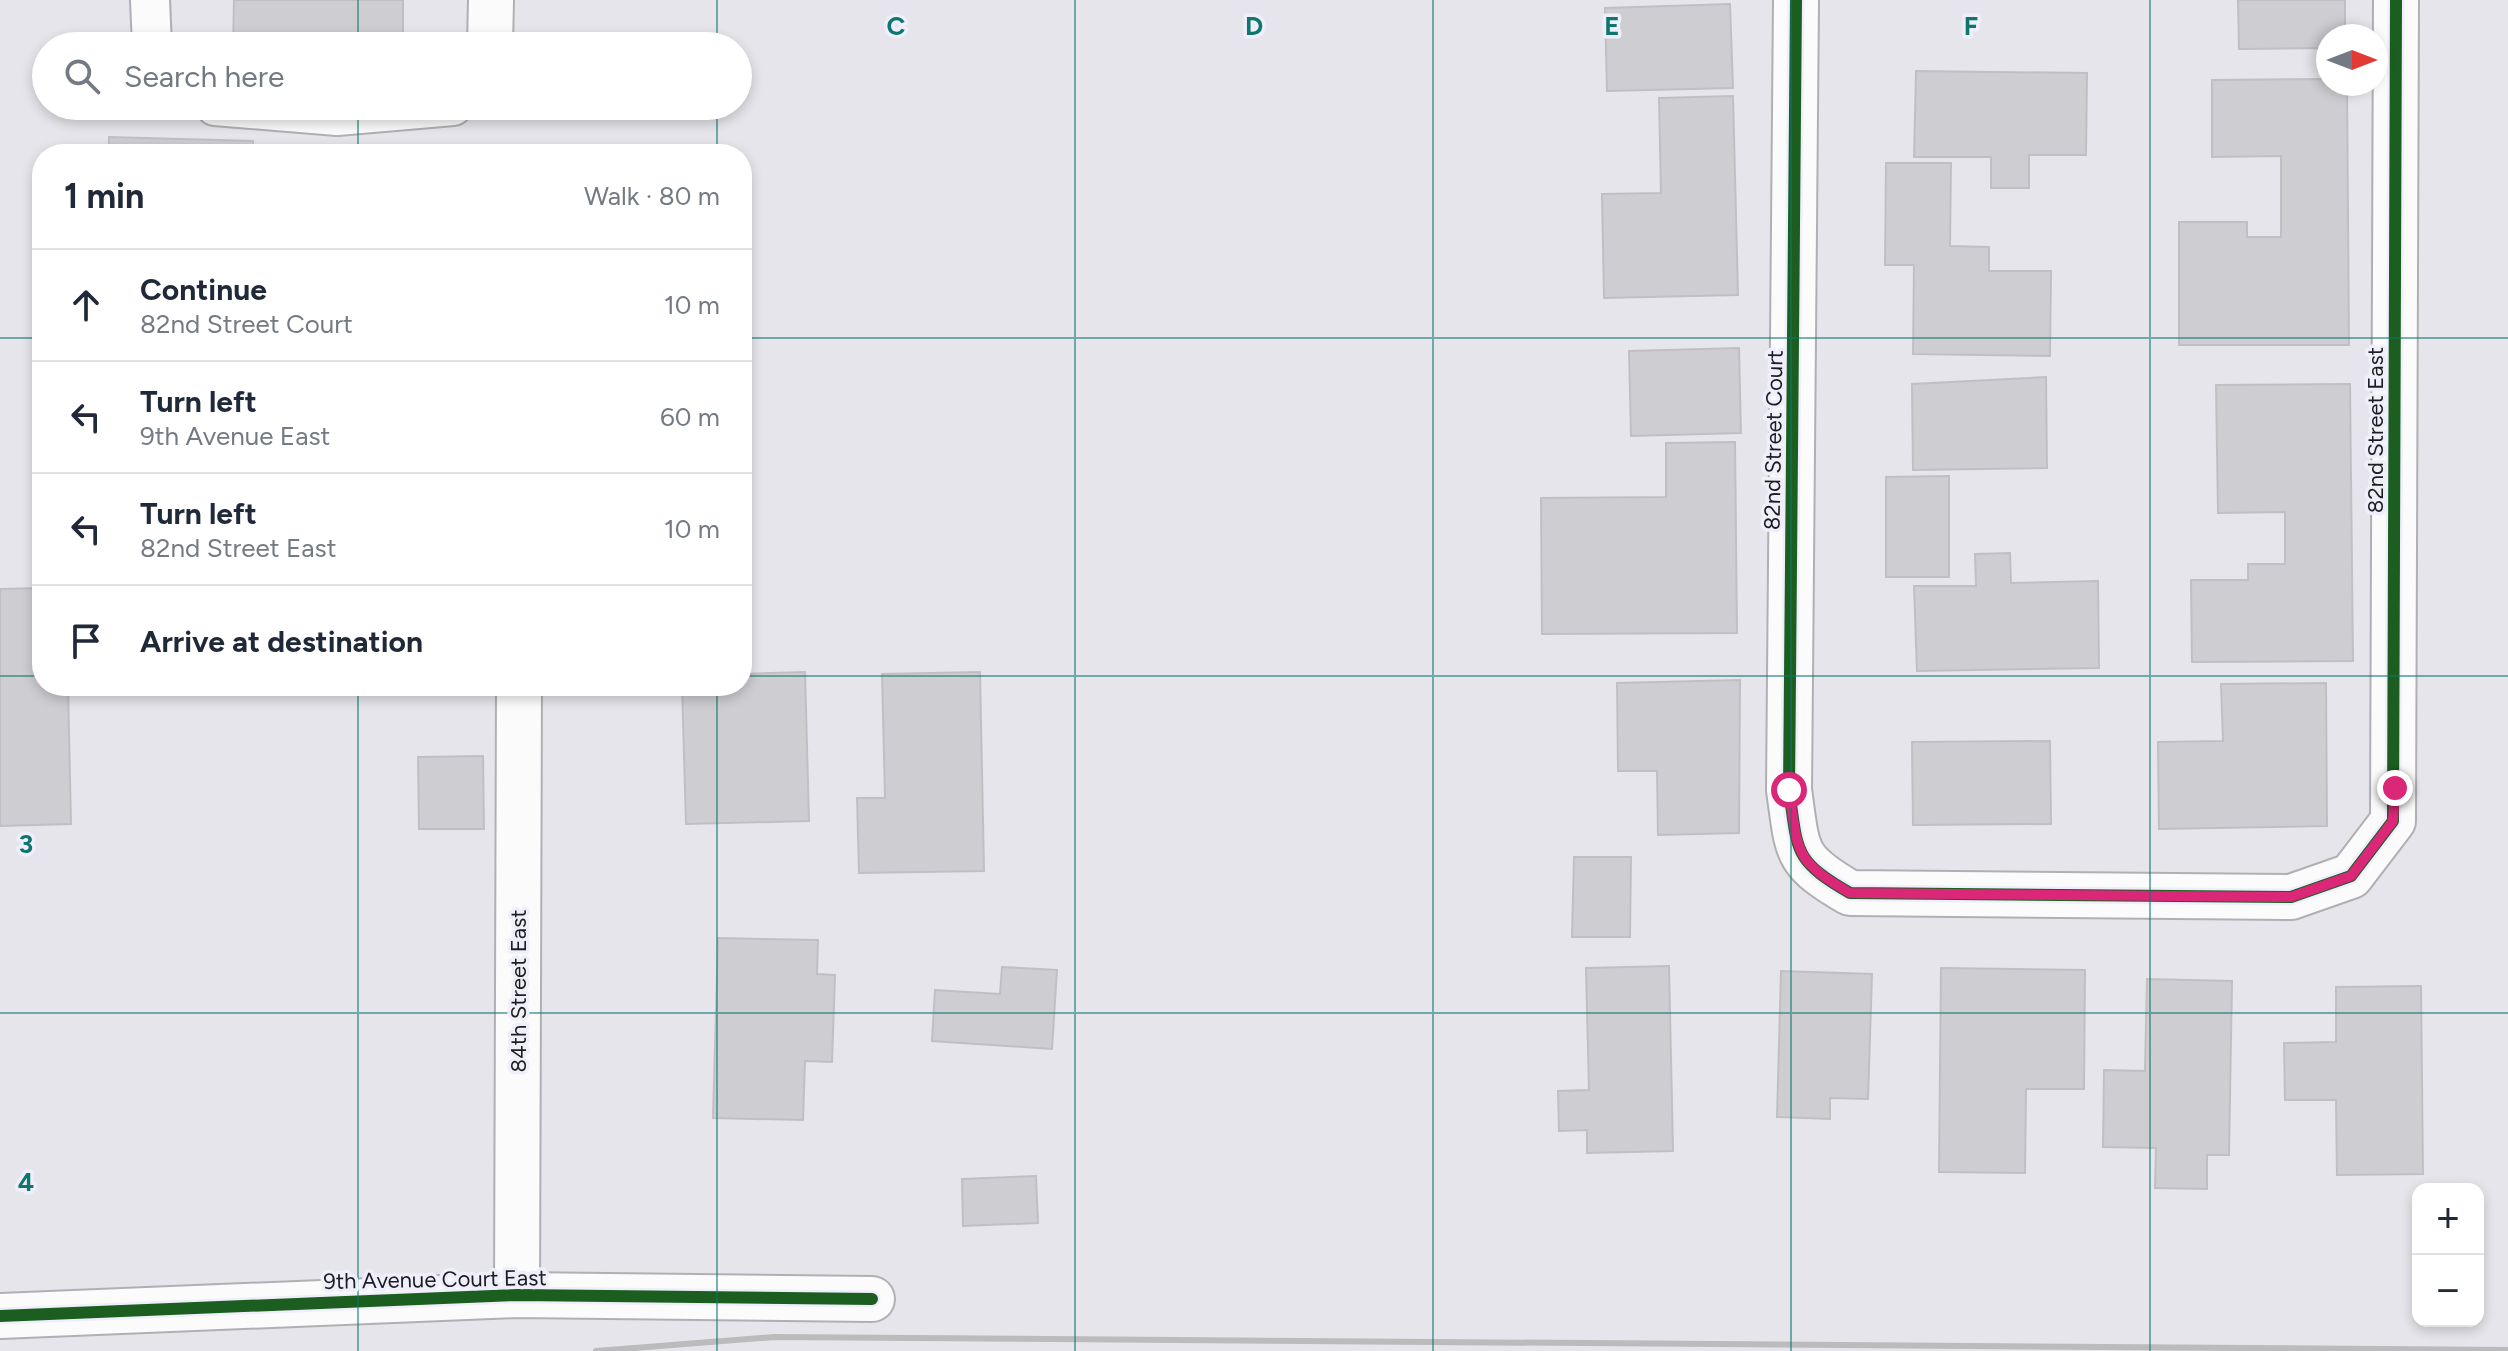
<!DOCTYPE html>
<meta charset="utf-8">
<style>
:root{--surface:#fff;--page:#f6f6f7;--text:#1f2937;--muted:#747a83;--line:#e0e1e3}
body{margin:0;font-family:Figtree,sans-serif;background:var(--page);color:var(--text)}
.controls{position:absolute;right:24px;bottom:24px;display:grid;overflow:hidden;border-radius:16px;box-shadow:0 4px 12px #0003}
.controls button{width:72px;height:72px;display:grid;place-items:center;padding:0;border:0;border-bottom:2px solid var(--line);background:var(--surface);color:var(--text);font:40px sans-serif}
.compass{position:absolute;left:2316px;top:24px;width:72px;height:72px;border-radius:50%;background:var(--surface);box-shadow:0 4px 12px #0003;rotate:90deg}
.stop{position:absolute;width:24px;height:24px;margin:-18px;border:6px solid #db2777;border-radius:50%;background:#fff}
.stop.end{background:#db2777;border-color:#fff;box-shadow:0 2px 8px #0008}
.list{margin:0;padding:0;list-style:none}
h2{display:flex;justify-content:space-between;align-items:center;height:104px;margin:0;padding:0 32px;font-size:34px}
h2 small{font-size:26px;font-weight:400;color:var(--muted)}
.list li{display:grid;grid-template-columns:52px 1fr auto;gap:24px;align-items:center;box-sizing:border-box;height:112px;padding:0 32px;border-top:2px solid var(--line)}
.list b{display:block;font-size:30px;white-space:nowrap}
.list p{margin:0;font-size:26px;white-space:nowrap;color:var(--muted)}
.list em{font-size:26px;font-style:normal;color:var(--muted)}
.icon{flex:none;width:44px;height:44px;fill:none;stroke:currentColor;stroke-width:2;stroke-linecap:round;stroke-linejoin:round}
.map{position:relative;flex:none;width:2508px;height:1351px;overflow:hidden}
.search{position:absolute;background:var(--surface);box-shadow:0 4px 12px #0003;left:32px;top:32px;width:720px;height:88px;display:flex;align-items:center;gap:20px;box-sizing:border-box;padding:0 28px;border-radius:44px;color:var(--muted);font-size:30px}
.panel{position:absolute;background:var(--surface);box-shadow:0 4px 12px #0003;left:32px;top:144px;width:720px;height:552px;border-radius:32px}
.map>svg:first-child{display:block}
.building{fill:#cecdd2;stroke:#c1bfc4;stroke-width:2}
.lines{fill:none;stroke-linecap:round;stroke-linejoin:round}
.lane-casing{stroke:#b0b0b4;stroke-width:42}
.street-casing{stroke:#b0b0b4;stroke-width:48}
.lane{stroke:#fbfbfc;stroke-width:38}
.street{stroke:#fbfbfc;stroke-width:44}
.rail{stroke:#bbbbbc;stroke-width:6}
.cycleway-casing{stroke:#efeffb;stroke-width:17}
.cycleway{stroke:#1b5e20;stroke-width:12}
.route{stroke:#db2777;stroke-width:10}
.grid{fill:none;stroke:#0f766e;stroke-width:2;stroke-opacity:0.55}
.labels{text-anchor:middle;stroke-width:7;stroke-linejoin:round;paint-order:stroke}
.street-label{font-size:22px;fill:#1d1d21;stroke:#efeffb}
.grid-label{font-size:26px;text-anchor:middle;font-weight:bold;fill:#0f766e;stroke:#efeffb;stroke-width:7;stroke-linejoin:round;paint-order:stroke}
</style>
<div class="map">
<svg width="2508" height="1351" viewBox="0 0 2508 1351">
<rect width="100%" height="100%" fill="#e5e5eb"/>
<g class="building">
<polygon points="234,0 403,0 403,46 233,46"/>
<polygon points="2238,0 2345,0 2345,36 2328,36 2328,48 2239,49"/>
<polygon points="1730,4 1733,88 1607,91 1605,8"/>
<polygon points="1916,71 2087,73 2086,155 2029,155 2029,188 1991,188 1991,157 1914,157"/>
<polygon points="2328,79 2328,84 2347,84 2349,345 2179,345 2179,222 2247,222 2247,237 2281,237 2281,156 2212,157 2212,80"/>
<polygon points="1733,96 1738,295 1604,298 1602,194 1661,193 1659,98"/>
<polygon points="109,137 253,141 253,154 109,154"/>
<polygon points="1886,163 1951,163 1950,246 1989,247 1989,271 2051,271 2050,356 1913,354 1914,265 1885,265"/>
<polygon points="1739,348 1741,433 1631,436 1629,351"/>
<polygon points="2046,377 2047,468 1913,470 1912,384"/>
<polygon points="2350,384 2353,661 2192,662 2191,580 2248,580 2248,564 2285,564 2285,512 2218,513 2216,385"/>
<polygon points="1735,442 1737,633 1542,634 1541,498 1666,497 1666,443"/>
<polygon points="1949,476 1949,577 1886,577 1886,477"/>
<polygon points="2010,553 2011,583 2098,581 2099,668 1917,671 1914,586 1976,586 1975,554"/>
<polygon points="42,588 42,686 68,686 71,824 0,826 0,589"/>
<polygon points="805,672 809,821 686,824 682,686 742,686 742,674"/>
<polygon points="980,672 984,871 859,873 857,798 885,798 882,674"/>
<polygon points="1740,680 1739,833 1658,835 1657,771 1618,771 1617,683"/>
<polygon points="2326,683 2327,826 2159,829 2158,742 2223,741 2221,684"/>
<polygon points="2050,741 2051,824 1913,825 1912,742"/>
<polygon points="483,756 484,829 419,829 418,757"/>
<polygon points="1574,857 1631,857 1630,937 1572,937"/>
<polygon points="718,938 818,940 817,974 835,975 832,1062 805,1061 803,1120 713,1118"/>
<polygon points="1669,966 1673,1151 1587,1153 1587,1130 1559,1131 1558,1091 1589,1090 1586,968"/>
<polygon points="1002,967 1057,970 1052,1049 932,1041 935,990 1000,994"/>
<polygon points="1941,968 2085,970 2084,1089 2026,1089 2025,1173 1939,1172"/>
<polygon points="1781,971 1872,974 1868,1099 1830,1098 1830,1119 1777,1117"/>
<polygon points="2147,979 2232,981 2229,1155 2207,1155 2207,1189 2155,1188 2156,1148 2103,1147 2104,1070 2145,1071"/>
<polygon points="2421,986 2423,1174 2337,1175 2336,1100 2285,1100 2284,1043 2336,1042 2336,987"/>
<polygon points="1036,1176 1038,1223 963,1226 962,1179"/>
</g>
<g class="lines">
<g class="lane-casing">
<g id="lane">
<polyline points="150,0 152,46"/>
<polyline points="215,106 337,116 453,106"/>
</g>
</g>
<g class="street-casing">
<g id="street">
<path d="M1796 0 1789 790C1798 852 1793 860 1850 893L2291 897 2351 876 2393 821 2396 0"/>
<polyline points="490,46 491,0"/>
<polyline points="517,1295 519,686"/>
<polyline points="0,1316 517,1295 872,1299"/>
</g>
</g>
<use href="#lane" class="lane"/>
<use href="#street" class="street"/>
<polyline class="rail" points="596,1351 775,1337 2508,1350"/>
<g class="cycleway-casing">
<g id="cycleway">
<path d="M1796 0 1789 790C1798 852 1793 860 1850 893L2291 897 2351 876 2393 821 2396 0"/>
<polyline points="0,1316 517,1295 872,1299"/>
</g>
</g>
<use href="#cycleway" class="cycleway"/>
</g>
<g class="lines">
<path class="route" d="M1789 790C1798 851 1793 860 1850 893L2291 897 2351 876 2393 821 2395 788"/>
</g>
<path class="grid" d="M358 0V46M717 0V46M1075 0V1351M1433 0V1351M1791 0V1351M2150 0V1351M358 106V154M717 106V154M0 338H42M742 338H2508M0 676H42M742 676H2508M358 686V1351M717 686V1351M0 1013H2508"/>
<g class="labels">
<g class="street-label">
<text transform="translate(2375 430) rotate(-90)" y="8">82nd Street East</text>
<text transform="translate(1773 440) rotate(-89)" y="8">82nd Street Court</text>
<text transform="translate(518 991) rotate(-90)" y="8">84th Street East</text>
<text transform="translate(435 1279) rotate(-1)" y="8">9th Avenue Court East</text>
</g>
</g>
<g class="grid-label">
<text x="896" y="35">C</text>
<text x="1254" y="35">D</text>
<text x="1612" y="35">E</text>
<text x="1971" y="35">F</text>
<text x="26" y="853">3</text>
<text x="26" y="1191">4</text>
</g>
</svg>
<div class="controls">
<button>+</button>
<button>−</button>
</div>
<svg class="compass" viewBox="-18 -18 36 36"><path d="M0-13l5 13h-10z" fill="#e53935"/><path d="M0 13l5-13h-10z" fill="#747a83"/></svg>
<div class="stop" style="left:1789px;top:790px"></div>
<div class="stop end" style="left:2395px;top:788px"></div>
<div class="search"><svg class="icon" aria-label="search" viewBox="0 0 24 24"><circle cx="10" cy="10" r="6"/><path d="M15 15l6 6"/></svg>Search here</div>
<section class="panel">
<h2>1 min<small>Walk · 80 m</small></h2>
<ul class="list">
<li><svg class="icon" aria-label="ahead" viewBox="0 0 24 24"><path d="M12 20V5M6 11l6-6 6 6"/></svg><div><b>Continue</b><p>82nd Street Court</p></div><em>10 m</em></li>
<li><svg class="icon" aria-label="left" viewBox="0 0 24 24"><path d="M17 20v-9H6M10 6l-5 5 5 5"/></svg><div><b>Turn left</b><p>9th Avenue East</p></div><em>60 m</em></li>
<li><svg class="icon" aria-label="left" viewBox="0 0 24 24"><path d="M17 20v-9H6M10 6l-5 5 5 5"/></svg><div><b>Turn left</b><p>82nd Street East</p></div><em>10 m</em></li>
<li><svg class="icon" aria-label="arrive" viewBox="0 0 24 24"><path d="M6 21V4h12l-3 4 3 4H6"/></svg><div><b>Arrive at destination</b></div></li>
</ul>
</section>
</div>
